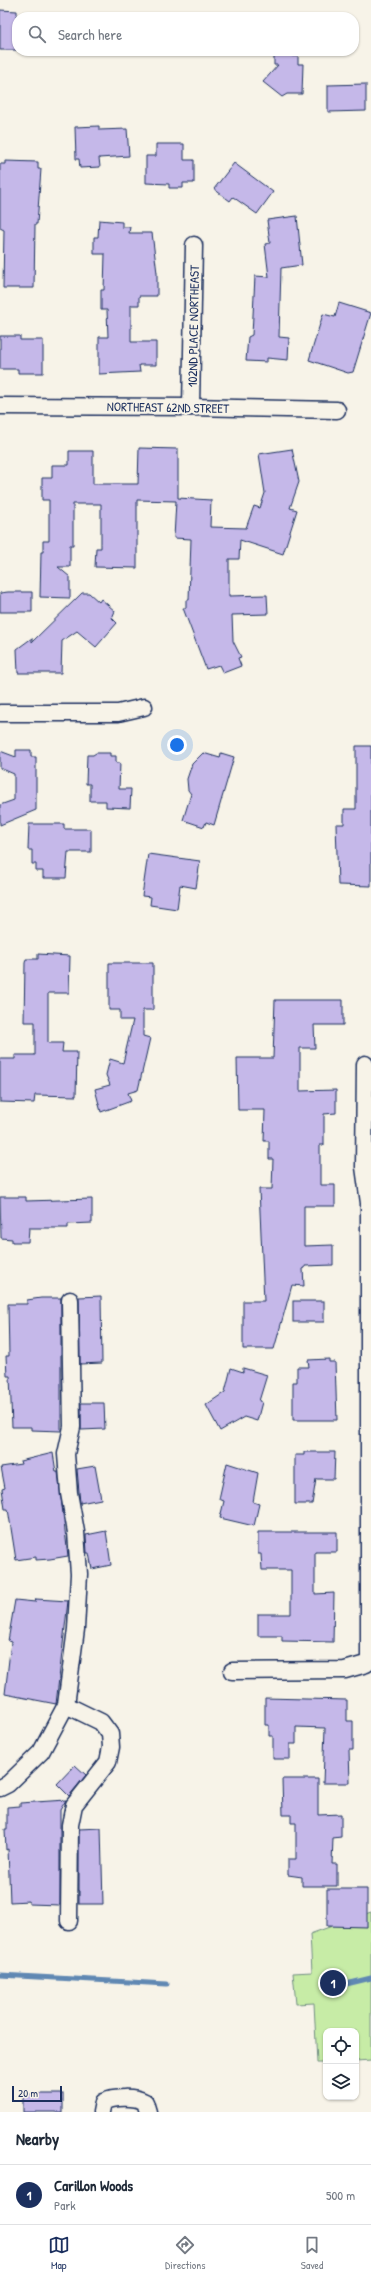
<!DOCTYPE html>
<style>
:root{--surface:#fff;--page:#f2f2f3;--text:#1f2937;--muted:#747a83;--line:#e0e1e3;--accent:#1b2f5e}
body{margin:0;font-family:"Patrick Hand",sans-serif;background:var(--page);color:var(--text)}
.controls{position:absolute;right:12px;bottom:12px;display:grid;overflow:hidden;border-radius:8px;box-shadow:0 1px 3px #0004}
.controls button{width:36px;height:36px;display:grid;place-items:center;padding:0;border:0;border-bottom:1px solid var(--line);background:var(--surface);color:var(--text);font:20px sans-serif}
.scale{position:absolute;left:12px;bottom:10px;width:50px;box-sizing:border-box;padding-left:4px;border:2px solid #1b2f5e;border-top:0;font-size:11px;line-height:14px;white-space:nowrap;color:#1b2f5e;-webkit-text-stroke:3px #f7f3e8;paint-order:stroke}
.you{position:absolute;left:177px;top:745px;width:14px;height:14px;margin:-10px;border:3px solid #fff;border-radius:50%;background:#1a73e8;box-shadow:0 0 0 6px #1a73e833}
.badge{display:grid;place-items:center;width:26px;height:26px;border-radius:50%;background:var(--accent);color:#fff;font-size:13px;font-weight:700}
.pin{position:absolute;translate:-50% -50%;border:2px solid #fff;box-shadow:0 1px 4px #0006}
.list{margin:0;padding:0;list-style:none}
h2{display:flex;justify-content:space-between;align-items:center;height:52px;margin:0;padding:0 16px;font-size:17px}
h2 small{font-size:13px;font-weight:400;color:var(--muted)}
.list li{display:grid;grid-template-columns:26px 1fr auto;gap:12px;align-items:center;box-sizing:border-box;height:60px;padding:0 16px;border-top:1px solid var(--line)}
.list b{display:block;font-size:15px;white-space:nowrap}
.list p{margin:0;font-size:13px;white-space:nowrap;color:var(--muted)}
.list em{font-size:13px;font-style:normal;color:var(--muted)}
.icon{flex:none;width:22px;height:22px;fill:none;stroke:currentColor;stroke-width:2;stroke-linecap:round;stroke-linejoin:round}
.map{position:relative;flex:none;width:371px;height:2112px;overflow:hidden}
.search{position:absolute;background:var(--surface);box-shadow:0 1px 3px #0004;left:12px;right:12px;top:12px;height:44px;display:flex;align-items:center;gap:10px;box-sizing:border-box;padding:0 14px;border-radius:16px;color:var(--muted);font-size:15px}
.sheet{height:112px;background:var(--surface)}
nav{display:flex;justify-content:space-around;align-items:center;box-sizing:border-box;height:56px;border-top:1px solid var(--line);background:var(--surface);font-size:11px;color:var(--muted)}
nav a{display:grid;justify-items:center;gap:2px}
nav .on{color:var(--accent)}
.map>svg:first-child{display:block}
.green{fill:#c7eca6;stroke:#718e82}
.lines{fill:none;stroke-linecap:round;stroke-linejoin:round}
.stream{stroke:#6188b3;stroke-width:5}
.building{fill:#c5b8e9;stroke:#1b2f5e}
.minor-casing{stroke:#1b2f5e;stroke-width:19}
.minor{stroke:#f7f3e8;stroke-width:16}
.labels{text-anchor:middle;stroke-width:4;stroke-linejoin:round;paint-order:stroke}
.street-label{font-size:13px;fill:#1b2f5e;stroke:#f7f3e8}
</style>
<div class="map">
<svg width="371" height="2112" viewBox="0 0 371 2112">
<rect width="100%" height="100%" fill="#f7f3e8"/>
<filter id="ink" filterUnits="userSpaceOnUse"><feTurbulence type="fractalNoise" baseFrequency=".025" numOctaves="2"/><feDisplacementMap in="SourceGraphic" scale="8" xChannelSelector="R" yChannelSelector="G"/><feConvolveMatrix kernelMatrix="1 2 1 2 8 2 1 2 1" color-interpolation-filters="sRGB"/></filter>
<g filter="url(#ink)">
<polygon class="green" points="371,1912 371,2060 356,2061 356,2031 326,2031 326,2063 317,2063 314,2003 296,2004 293,1973 312,1972 310,1934"/>
<g class="lines">
<g class="stream">
<polyline points="0,1975 167,1984"/>
<polyline points="326,1989 371,1978"/>
</g>
</g>
<g class="building">
<polygon points="0,10 17,11 17,50 0,50"/>
<polygon points="274,51 292,51 292,56 298,56 298,64 303,64 302,94 287,94 282,97 263,82 278,65 274,65"/>
<polygon points="366,84 366,111 328,112 328,85"/>
<polygon points="99,126 99,130 127,129 129,156 99,158 100,167 80,168 79,159 76,159 75,127"/>
<polygon points="156,144 184,144 184,160 194,160 194,183 183,183 183,188 169,188 169,184 146,183 146,156 156,156"/>
<polygon points="5,161 38,162 38,169 41,169 37,224 35,224 34,288 3,288 4,230 0,228 0,164 5,164"/>
<polygon points="234,163 273,192 257,214 233,197 230,201 214,189"/>
<polygon points="297,216 302,265 281,268 279,337 289,338 288,360 267,358 267,362 246,361 248,337 252,335 255,276 269,277 265,244 270,243 267,220"/>
<polygon points="99,220 122,222 122,227 130,227 129,233 152,233 157,273 157,296 139,296 139,305 131,305 131,342 156,342 156,365 139,365 140,372 99,374 99,337 108,337 107,310 101,310 101,290 104,290 105,254 94,254 94,237 98,237"/>
<polygon points="339,303 371,313 353,372 348,373 309,360 323,314 335,317"/>
<polygon points="0,336 20,336 20,340 43,340 43,373 18,373 18,369 0,369"/>
<polygon points="139,448 178,449 178,498 211,500 210,527 246,528 254,506 260,508 265,493 259,454 292,449 299,482 290,508 297,510 283,554 240,540 239,559 229,559 229,596 267,595 268,614 232,615 233,641 241,657 238,658 241,666 223,673 219,665 206,669 183,608 186,608 186,600 189,600 191,539 174,538 176,501 137,500 137,568 95,567 96,548 101,548 101,504 73,504 73,545 70,545 70,567 58,567 70,577 70,598 40,597 41,552 43,552 43,541 49,541 49,500 42,500 42,478 52,478 52,465 69,465 69,451 93,451 93,484 138,484"/>
<polygon points="8,592 32,592 32,612 0,612 0,593"/>
<polygon points="82,593 89,593 99,602 101,599 115,611 112,618 117,623 96,647 77,631 62,641 61,673 18,673 17,649 32,638 32,642"/>
<polygon points="356,746 371,746 371,886 338,885 336,824 344,824 344,809 356,809"/>
<polygon points="16,750 31,750 31,757 36,757 36,810 0,825 0,805 14,800 14,774 0,768 0,751 16,757"/>
<polygon points="96,753 110,753 110,756 116,756 116,763 120,763 119,789 131,789 130,808 106,807 106,801 90,801 90,784 86,784 87,755 93,755"/>
<polygon points="203,753 220,758 221,753 234,757 214,825 206,822 204,827 183,820 191,794 188,790 187,779 192,764"/>
<polygon points="29,824 64,824 64,829 91,829 91,852 68,852 66,878 43,878 43,871 36,871 36,864 32,864 32,850 28,850"/>
<polygon points="148,854 200,861 196,888 180,885 177,909 150,905 151,897 142,896"/>
<polygon points="38,954 70,956 69,993 48,993 48,1043 63,1043 62,1052 77,1052 76,1096 35,1095 34,1103 0,1102 0,1059 15,1059 15,1055 35,1055 35,1022 24,1022 25,963 26,959 38,959"/>
<polygon points="109,963 153,963 153,1010 143,1010 143,1036 150,1038 138,1090 128,1093 131,1101 101,1112 95,1089 110,1085 106,1075 110,1059 123,1063 133,1020 120,1020 120,1010 109,1010"/>
<polygon points="275,1000 343,1000 343,1025 314,1025 315,1048 300,1048 300,1091 336,1090 336,1113 324,1114 324,1145 320,1145 320,1185 335,1185 335,1206 304,1206 304,1246 333,1245 333,1265 305,1266 305,1268 303,1269 304,1286 292,1285 274,1349 243,1349 243,1301 264,1301 259,1189 272,1189 273,1159 269,1159 269,1141 264,1141 265,1110 238,1110 237,1058 273,1058"/>
<polygon points="0,1197 26,1197 26,1201 92,1199 92,1223 68,1224 68,1228 29,1228 28,1242 12,1242 12,1239 1,1238"/>
<polygon points="101,1296 102,1363 80,1364 79,1297"/>
<polygon points="41,1298 61,1298 61,1431 31,1430 31,1427 12,1427 10,1376 7,1376 6,1356 9,1356 8,1304 27,1304 27,1300"/>
<rect x="293" y="1301" width="31" height="21"/>
<polygon points="329,1359 329,1362 335,1362 337,1420 293,1420 293,1382 297,1382 297,1367 309,1367 308,1360"/>
<polygon points="231,1368 243,1372 243,1368 267,1375 259,1401 262,1402 257,1421 244,1417 220,1431 206,1405 225,1392"/>
<polygon points="81,1403 104,1403 105,1429 81,1430"/>
<polygon points="304,1452 335,1452 334,1479 316,1479 312,1504 295,1504 295,1455 304,1455"/>
<polygon points="53,1453 56,1472 58,1472 68,1556 50,1559 36,1560 36,1557 16,1560 8,1509 5,1509 2,1489 5,1488 1,1467 21,1464 20,1461"/>
<polygon points="227,1463 258,1473 253,1502 259,1504 254,1526 220,1518 224,1501 219,1499"/>
<polygon points="95,1466 101,1499 80,1503 77,1469"/>
<polygon points="106,1531 111,1565 92,1569 89,1553 87,1553 86,1535"/>
<polygon points="258,1532 337,1532 337,1552 315,1552 315,1594 334,1593 333,1642 282,1641 282,1636 258,1636 258,1614 291,1614 291,1570 262,1570 261,1554 258,1554"/>
<polygon points="36,1599 68,1601 56,1704 5,1694 11,1642 8,1641 15,1600 35,1602"/>
<polygon points="265,1698 347,1700 347,1721 353,1721 353,1750 349,1750 350,1783 323,1783 325,1728 296,1727 296,1744 290,1744 290,1759 273,1759 273,1736 269,1736 269,1725 265,1725"/>
<polygon points="75,1765 86,1775 69,1796 57,1784"/>
<polygon points="282,1779 318,1779 318,1815 341,1814 341,1837 333,1838 332,1864 337,1864 337,1886 302,1886 302,1877 288,1875 288,1859 296,1859 296,1823 291,1823 291,1815 283,1815"/>
<polygon points="66,1800 60,1810 60,1905 29,1904 29,1901 10,1902 8,1849 6,1850 5,1829 7,1829 7,1807 20,1806 20,1803"/>
<polygon points="101,1828 103,1904 79,1904 79,1829"/>
<polygon points="327,1889 367,1889 367,1927 327,1926"/>
<rect x="23" y="2094" width="40" height="18"/>
</g>
<g class="lines">
<g class="minor-casing">
<g id="minor">
<polyline points="0,406 191,407 337,410"/>
<polyline points="191,407 194,245"/>
<polyline points="0,713 118,713 144,707"/>
<polyline points="365,1064 364,1167 369,1203 369,1660"/>
<polyline points="232,1671 345,1670 366,1664 371,1660"/>
<polyline points="66,1705 101,1722 110,1734 111,1747 108,1762 74,1805 70,1825 69,1921"/>
<polyline points="0,1788 8,1784 41,1752 66,1705 76,1629 79,1574 76,1532 69,1493 66,1454 72,1427 70,1300"/>
<path d="M101 2112 103 2102C114 2097 134 2096 145 2102L148 2112"/>
</g>
</g>
<use href="#minor" class="minor"/>
</g>
</g>
<g class="labels">
<g class="street-label">
<text transform="translate(193 326) rotate(-89)" y="5">102ND PLACE NORTHEAST</text>
<text transform="translate(168 407) rotate(1)" y="5">NORTHEAST 62ND STREET</text>
</g>
</g>
</svg>
<div class="controls">
<button><svg class="icon" aria-label="locate" viewBox="0 0 24 24"><circle cx="12" cy="12" r="6"/><path d="M12 2v4M12 18v4M2 12h4M18 12h4"/></svg></button>
<button><svg class="icon" aria-label="layers" viewBox="0 0 24 24"><path d="M12 4l9 5-9 5-9-5zM3 14l9 5 9-5"/></svg></button>
</div>
<div class="scale">20 m</div>
<div class="you"></div>
<div class="pin badge" style="left:333px;top:1983px">1</div>
<div class="search"><svg class="icon" aria-label="search" viewBox="0 0 24 24"><circle cx="10" cy="10" r="6"/><path d="M15 15l6 6"/></svg>Search here</div>
</div>
<section class="sheet">
<h2>Nearby<small></small></h2>
<ul class="list">
<li><span class="badge">1</span><div><b>Carillon Woods</b><p>Park</p></div><em>500 m</em></li>
</ul>
</section>
<nav>
<a class="on"><svg class="icon" aria-label="map" viewBox="0 0 24 24"><path d="M3 6l6-2 6 2 6-2v14l-6 2-6-2-6 2zM9 4v14M15 6v14"/></svg>Map</a>
<a><svg class="icon" aria-label="directions" viewBox="0 0 24 24"><path d="M12 3l9 9-9 9-9-9zM9 14v-3h6M13 9l2 2-2 2"/></svg>Directions</a>
<a><svg class="icon" aria-label="saved" viewBox="0 0 24 24"><path d="M7 4h10v16l-5-4-5 4z"/></svg>Saved</a>
</nav>
